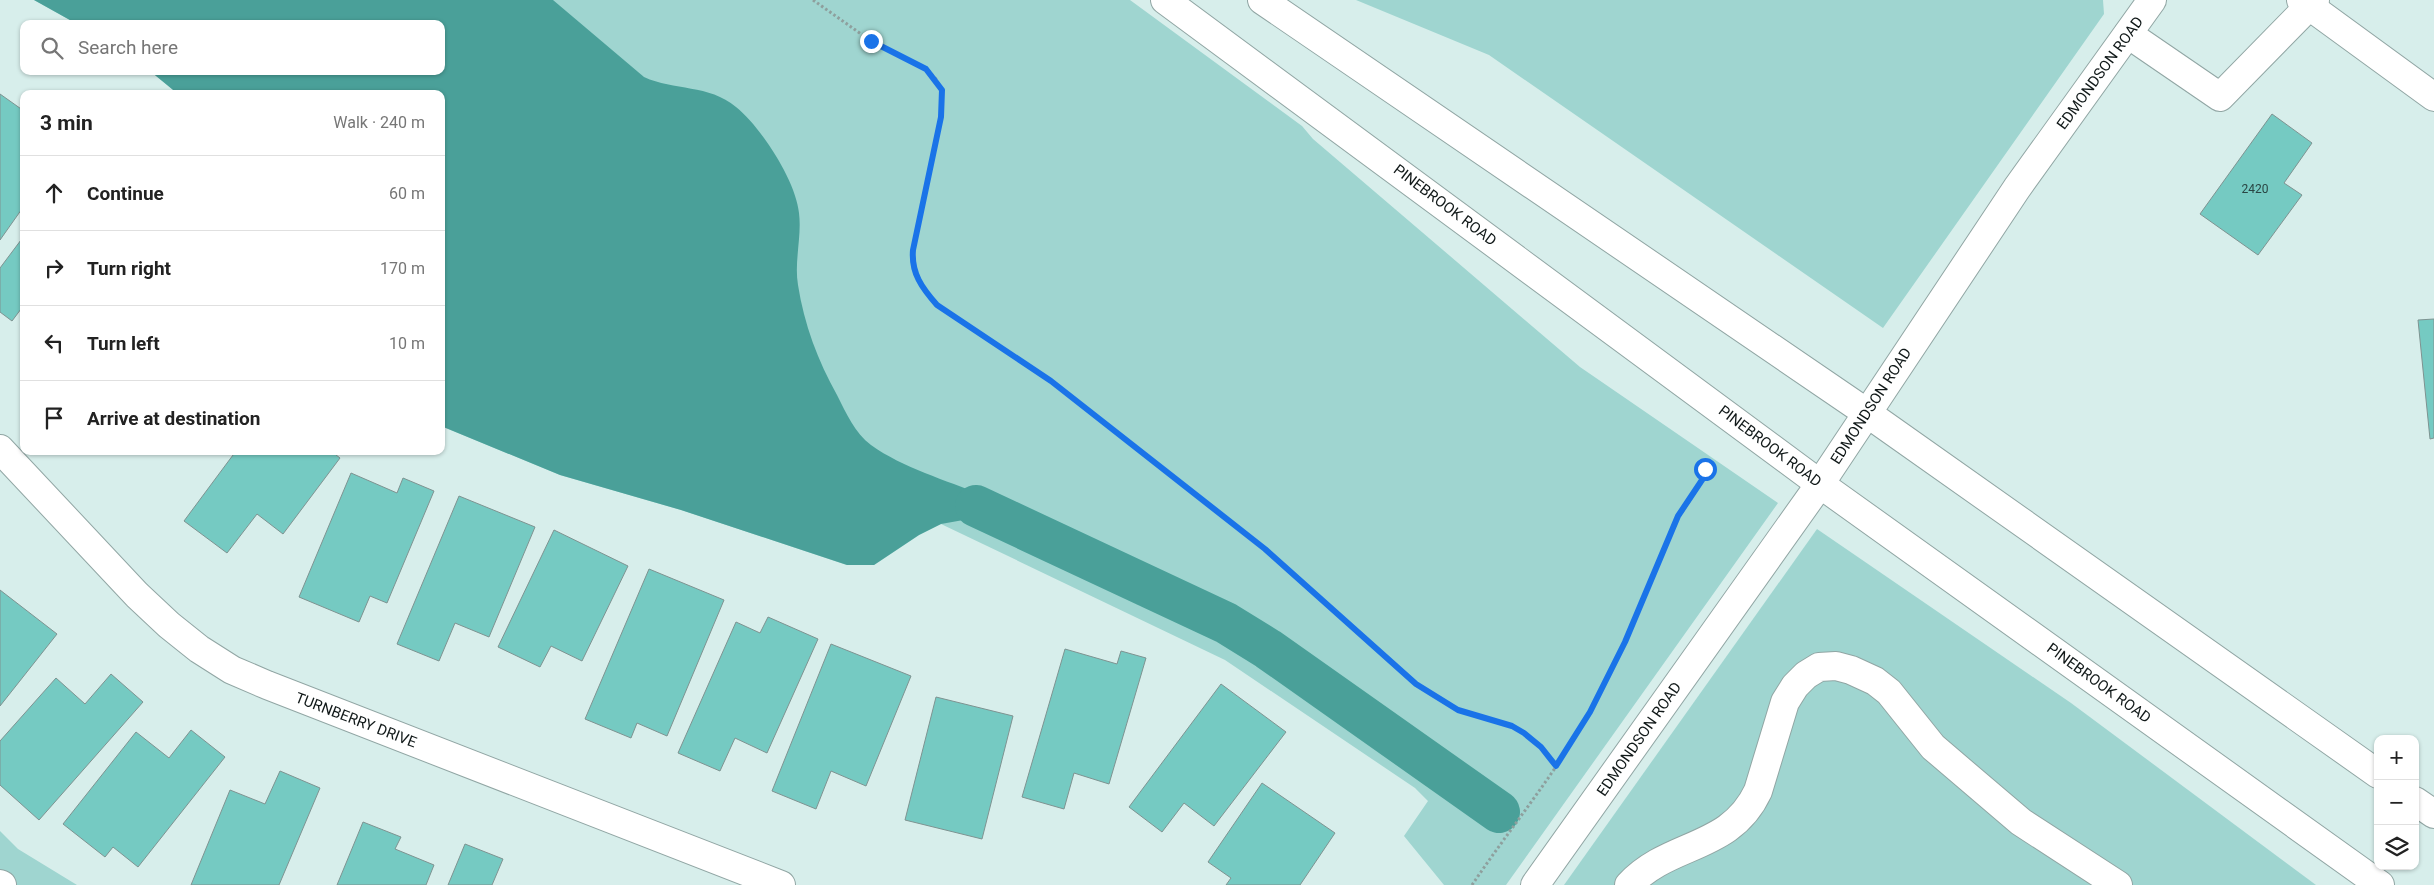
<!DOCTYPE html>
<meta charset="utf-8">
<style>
:root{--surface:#fff;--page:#f6f6f6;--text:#222;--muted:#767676;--line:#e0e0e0}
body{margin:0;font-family:Roboto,sans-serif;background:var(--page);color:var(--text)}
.controls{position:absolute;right:15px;bottom:15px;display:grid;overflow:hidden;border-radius:10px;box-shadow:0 1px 4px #0004}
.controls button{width:45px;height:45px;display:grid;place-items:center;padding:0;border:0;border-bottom:1px solid var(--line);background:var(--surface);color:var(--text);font:25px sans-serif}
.stop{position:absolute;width:15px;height:15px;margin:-11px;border:4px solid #1a73e8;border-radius:50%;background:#fff}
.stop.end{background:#1a73e8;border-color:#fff;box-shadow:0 1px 5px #0008}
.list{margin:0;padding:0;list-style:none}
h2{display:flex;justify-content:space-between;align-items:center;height:65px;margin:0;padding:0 20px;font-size:21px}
h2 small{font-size:16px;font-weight:400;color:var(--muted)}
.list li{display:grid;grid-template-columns:32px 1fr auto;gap:15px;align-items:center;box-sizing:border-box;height:75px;padding:0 20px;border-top:1px solid var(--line)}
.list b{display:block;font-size:19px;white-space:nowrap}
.list em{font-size:16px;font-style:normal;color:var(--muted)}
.icon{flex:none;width:28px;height:28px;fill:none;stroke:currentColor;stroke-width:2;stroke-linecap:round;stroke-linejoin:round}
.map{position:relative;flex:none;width:2434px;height:885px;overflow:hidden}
.search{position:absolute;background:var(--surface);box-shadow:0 1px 4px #0004;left:20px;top:20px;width:425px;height:55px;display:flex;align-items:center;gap:12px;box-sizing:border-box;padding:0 18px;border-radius:10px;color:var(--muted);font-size:19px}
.panel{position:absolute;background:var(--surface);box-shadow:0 1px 4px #0004;left:20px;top:90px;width:425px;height:365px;border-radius:10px}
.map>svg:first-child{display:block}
.green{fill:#9fd5d0}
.water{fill:#4aa099}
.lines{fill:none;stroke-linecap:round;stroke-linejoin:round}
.canal{stroke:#4aa099;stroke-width:42}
.building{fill:#75cac2;stroke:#7e9391}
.minor-casing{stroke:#91a6a4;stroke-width:30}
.path{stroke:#8e9f9d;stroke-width:3;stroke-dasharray:2.5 2.5;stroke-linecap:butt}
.minor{stroke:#fff;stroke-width:28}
.route{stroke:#1a73e8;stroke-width:6}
.labels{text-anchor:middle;stroke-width:5;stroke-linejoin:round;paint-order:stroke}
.number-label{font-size:12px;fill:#2a4543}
.street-label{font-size:15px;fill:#111919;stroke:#fff}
</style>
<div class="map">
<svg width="2434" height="885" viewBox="0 0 2434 885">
<rect width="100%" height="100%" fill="#d7eeeb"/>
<g class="green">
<polygon points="34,0 1130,0 1302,126 1313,139 1580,367 1778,503 1506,885 1444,885 1404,836 1428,801 1415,788 1225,660 941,524 919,535 874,565 847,565 681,510 560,475 441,426 441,94 178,94 150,71 441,71 441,24 77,24"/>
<polygon points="1356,0 2103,0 2104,14 1883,328 1489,55"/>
<polygon points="1817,529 2071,703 2316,885 1564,885"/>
<polygon points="0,831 18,849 77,885 0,885"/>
</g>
<path class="water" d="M34 0H553L644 77C674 91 709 84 736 107 761 127 796 181 799 213 802 237 794 261 798 285 804 324 818 361 837 395 846 413 855 433 871 445 903 468 946 480 982 495L969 519 941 524 919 535 874 565H847L681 510 560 475 441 426V94H178L150 71H441V24H77Z"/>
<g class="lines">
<polyline class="canal" points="976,506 1226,623 1268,649 1499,812"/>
</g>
<g class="building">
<polygon points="0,94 24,111 24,206 0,240"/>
<polygon points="2272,114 2312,143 2284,183 2302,195 2258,255 2200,214"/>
<polygon points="24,236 24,305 12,321 0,312 0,268"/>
<polygon points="2434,319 2434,438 2430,439 2418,320"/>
<polygon points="236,451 331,451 340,458 283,534 257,514 227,553 184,521"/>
<polygon points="351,473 397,493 403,478 434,491 387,603 370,596 359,622 299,597"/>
<polygon points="459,496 535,527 489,637 455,623 439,661 397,644"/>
<polygon points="554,530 628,566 582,661 551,646 540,667 498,647"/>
<polygon points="649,569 724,600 667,736 637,723 631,738 585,719"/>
<polygon points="0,590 57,634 0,706"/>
<polygon points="768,617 818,639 767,753 735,738 720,771 678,753 736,622 760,633"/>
<polygon points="831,644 911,676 866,786 831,771 816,809 772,791"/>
<polygon points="1065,649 1117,664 1121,651 1146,658 1109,784 1074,773 1064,809 1022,797"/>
<polygon points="111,674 143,702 39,820 0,785 0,741 56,678 85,704"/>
<polygon points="1221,684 1286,732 1214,826 1184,803 1162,832 1129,807"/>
<polygon points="936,697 1013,716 982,839 905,820"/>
<polygon points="191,730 225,757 138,867 113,847 105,857 63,824 136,732 169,758"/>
<polygon points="280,771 320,788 279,885 191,885 230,790 265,804"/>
<polygon points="1262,783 1335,833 1300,885 1226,885 1231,878 1208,862"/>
<polygon points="363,822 401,837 395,849 434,865 426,885 337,885"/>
<polygon points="465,844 503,859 492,885 448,885"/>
</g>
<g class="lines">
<g class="minor-casing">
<g id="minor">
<polyline points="1165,0 1820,484 2380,885"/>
<polyline points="1262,0 1867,413 2378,774"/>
<polyline points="2301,0 2434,97"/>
<polyline points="2128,34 2220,97 2315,0"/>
<polyline points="0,449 137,595 169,625 199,649 232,670 267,685 781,885"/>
<polyline points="2415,801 2434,814"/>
<polyline points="0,884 2,885"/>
<polyline points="1535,885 1820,484 2017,188 2152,0"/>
<path d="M1629 885C1670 841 1730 851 1758 791L1785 702 1795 686 1806 675 1819 667 1836 666 1851 670 1875 681 1889 692 1933 747 2021 822 2118 885"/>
</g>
</g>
<g class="path">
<path d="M813 0 871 41 927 69 936 79 942 90 941 117 913 249C912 273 922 288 937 305L1051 381 1265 549 1416 684 1458 710 1512 727 1524 733 1541 747 1556 765"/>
<path d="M1472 885C1511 827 1556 773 1590 712 1622 654 1646 592 1671 532 1680 510 1700 492 1705 469"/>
</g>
<use href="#minor" class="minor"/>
</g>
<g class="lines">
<path class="route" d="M871 41 926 69 942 90 941 117 913 250C911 273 922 288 937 305L1051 381 1265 549 1416 684 1458 710 1512 726 1524 733 1541 747 1556 766 1590 712 1625 642 1678 516 1704 477 1705 469"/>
</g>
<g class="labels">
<g class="number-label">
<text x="2255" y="193">2420</text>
</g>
<g class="street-label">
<text transform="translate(2100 73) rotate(-54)" y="5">EDMONDSON ROAD</text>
<text transform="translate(1445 205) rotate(37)" y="5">PINEBROOK ROAD</text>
<text transform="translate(1871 406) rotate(-57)" y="5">EDMONDSON ROAD</text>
<text transform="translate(1770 446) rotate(37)" y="5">PINEBROOK ROAD</text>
<text transform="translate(2099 683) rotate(36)" y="5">PINEBROOK ROAD</text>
<text transform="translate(356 720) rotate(21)" y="5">TURNBERRY DRIVE</text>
<text transform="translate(1639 739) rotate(-55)" y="5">EDMONDSON ROAD</text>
</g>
</g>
</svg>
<div class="controls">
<button>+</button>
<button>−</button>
<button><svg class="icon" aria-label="layers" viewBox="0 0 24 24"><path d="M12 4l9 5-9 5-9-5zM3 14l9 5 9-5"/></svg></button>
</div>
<div class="stop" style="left:1705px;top:469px"></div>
<div class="stop end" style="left:871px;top:41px"></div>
<div class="search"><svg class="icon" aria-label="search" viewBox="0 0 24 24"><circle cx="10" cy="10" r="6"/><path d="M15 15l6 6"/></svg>Search here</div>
<section class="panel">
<h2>3 min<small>Walk · 240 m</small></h2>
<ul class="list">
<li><svg class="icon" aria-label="ahead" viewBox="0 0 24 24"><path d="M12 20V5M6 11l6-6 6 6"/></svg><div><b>Continue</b></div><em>60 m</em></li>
<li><svg class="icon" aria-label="right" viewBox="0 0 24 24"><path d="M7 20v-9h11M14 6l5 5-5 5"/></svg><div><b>Turn right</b></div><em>170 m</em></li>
<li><svg class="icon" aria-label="left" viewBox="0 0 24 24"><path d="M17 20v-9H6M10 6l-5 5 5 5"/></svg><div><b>Turn left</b></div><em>10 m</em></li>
<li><svg class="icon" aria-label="arrive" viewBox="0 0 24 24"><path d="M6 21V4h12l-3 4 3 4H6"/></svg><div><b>Arrive at destination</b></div></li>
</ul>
</section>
</div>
